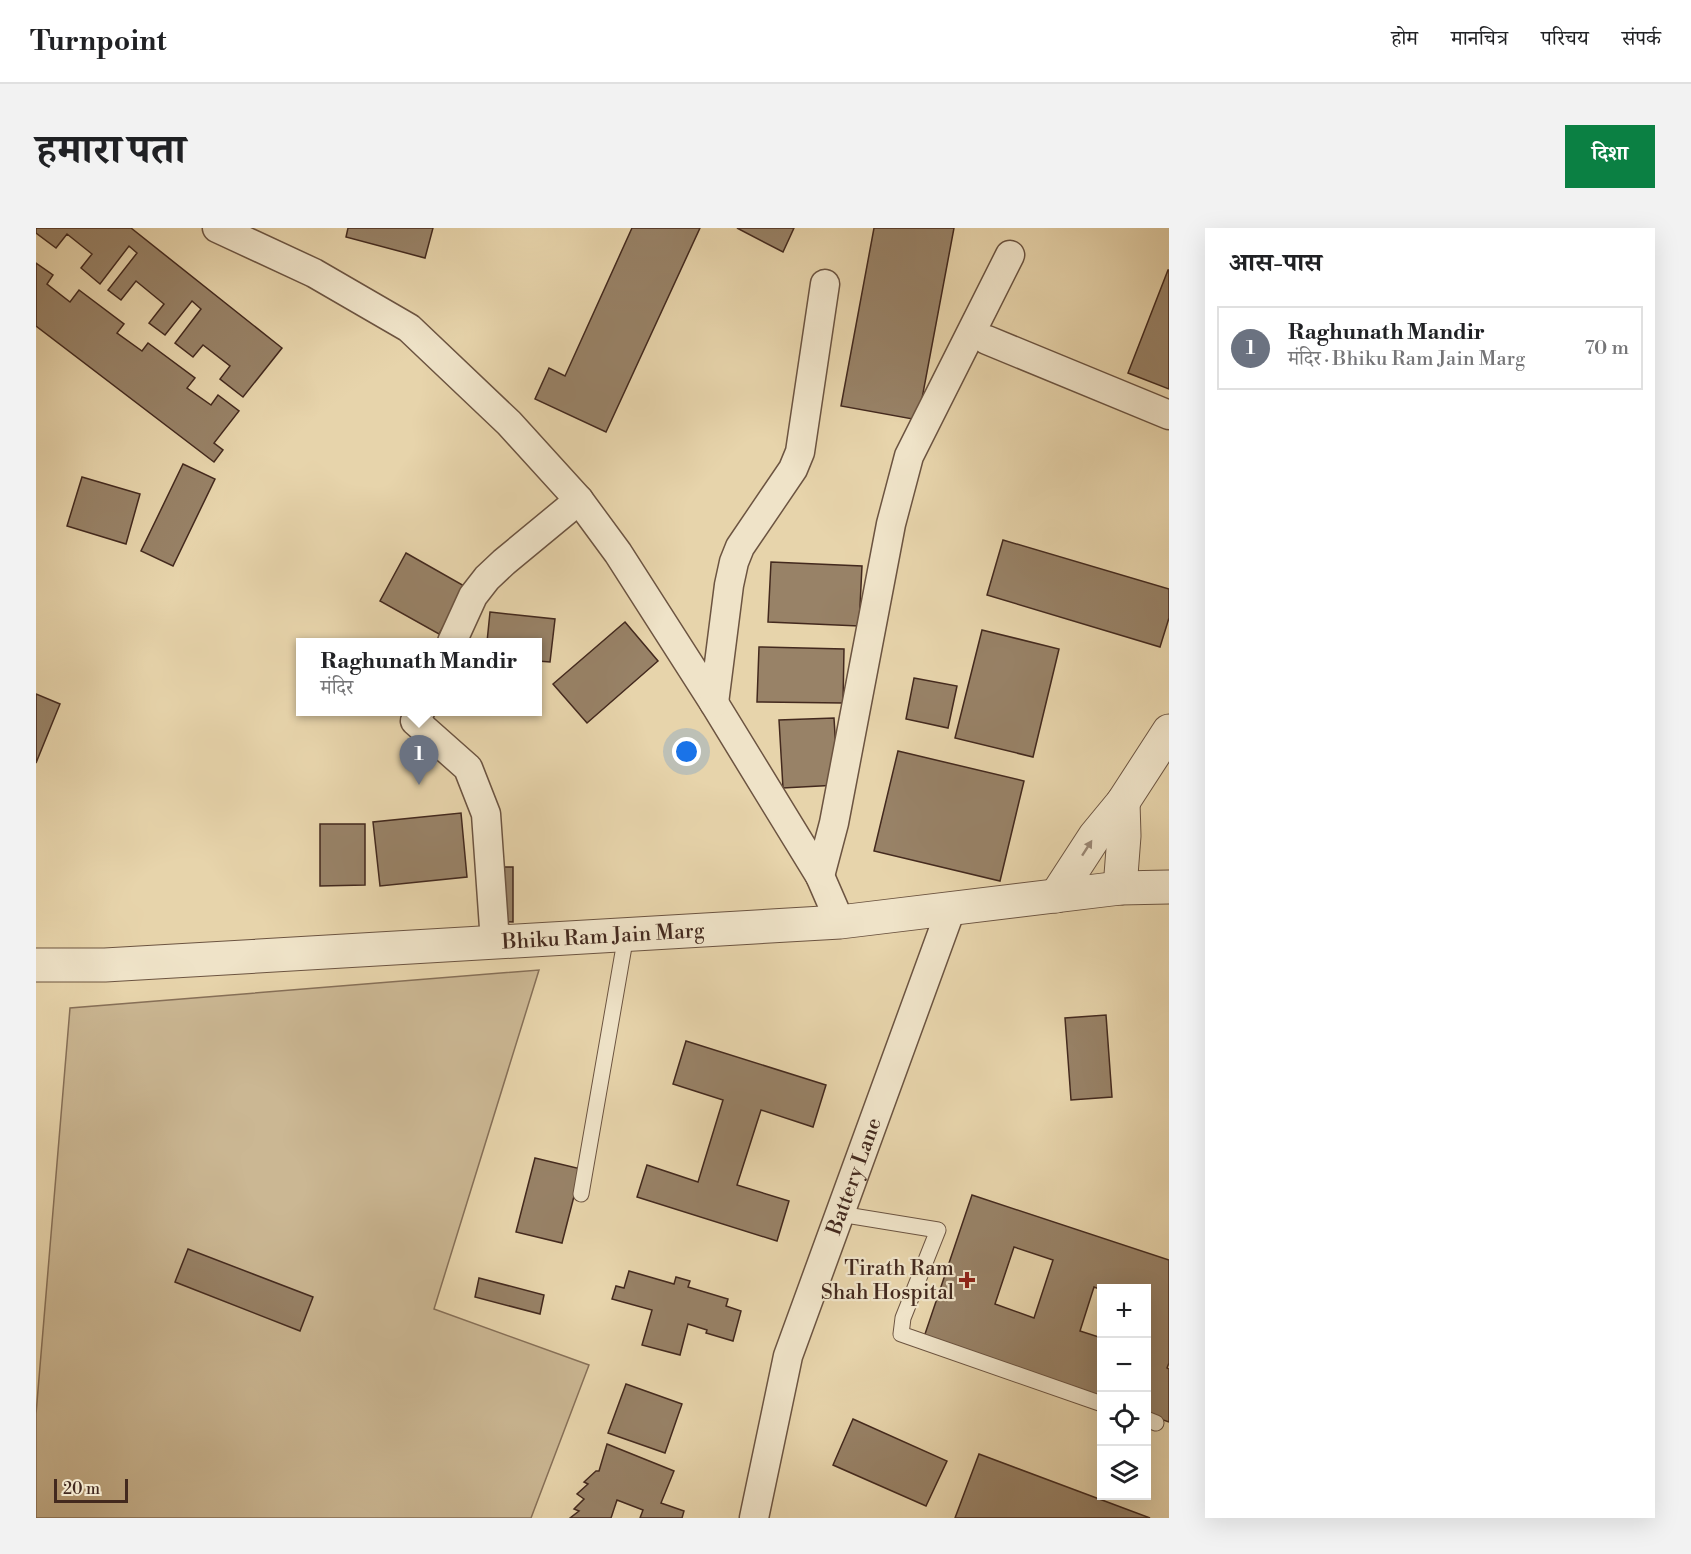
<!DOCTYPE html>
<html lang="hi">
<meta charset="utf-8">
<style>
:root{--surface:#fff;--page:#f2f2f2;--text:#202124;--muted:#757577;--line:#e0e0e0;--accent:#0b8043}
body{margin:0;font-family:"Libre Bodoni","Noto Serif Devanagari",serif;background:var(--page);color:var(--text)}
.controls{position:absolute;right:18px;bottom:18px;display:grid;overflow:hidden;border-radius:0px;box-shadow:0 6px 24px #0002}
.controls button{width:54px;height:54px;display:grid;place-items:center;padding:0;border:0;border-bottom:2px solid var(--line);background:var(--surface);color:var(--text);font:30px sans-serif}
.scale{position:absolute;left:18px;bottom:15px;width:74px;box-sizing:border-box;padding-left:6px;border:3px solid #43291e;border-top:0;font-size:16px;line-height:21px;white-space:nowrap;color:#43291e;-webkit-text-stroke:4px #efe3c8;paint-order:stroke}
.you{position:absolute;left:651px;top:524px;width:21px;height:21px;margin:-15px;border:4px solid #fff;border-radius:50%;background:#1a73e8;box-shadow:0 0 0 9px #1a73e833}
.badge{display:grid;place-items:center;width:39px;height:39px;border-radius:50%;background:var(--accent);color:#fff;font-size:20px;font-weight:700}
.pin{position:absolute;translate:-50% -50px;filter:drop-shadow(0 2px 3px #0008)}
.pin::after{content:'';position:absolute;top:32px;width:21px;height:18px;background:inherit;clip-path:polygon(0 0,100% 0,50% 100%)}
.popup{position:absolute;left:260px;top:410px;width:246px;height:78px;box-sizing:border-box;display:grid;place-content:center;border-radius:0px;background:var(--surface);filter:drop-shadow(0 2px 4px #0005);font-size:20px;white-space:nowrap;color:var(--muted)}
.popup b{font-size:22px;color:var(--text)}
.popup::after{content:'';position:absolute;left:50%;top:100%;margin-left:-12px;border:12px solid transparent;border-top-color:var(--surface)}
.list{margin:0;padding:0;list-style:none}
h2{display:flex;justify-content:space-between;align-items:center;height:78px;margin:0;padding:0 24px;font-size:26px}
h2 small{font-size:20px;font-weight:400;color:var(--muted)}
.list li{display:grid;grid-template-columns:39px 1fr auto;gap:18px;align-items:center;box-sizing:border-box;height:84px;margin:0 12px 12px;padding:0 12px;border:2px solid var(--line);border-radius:0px}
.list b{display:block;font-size:22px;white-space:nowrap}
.list p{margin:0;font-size:20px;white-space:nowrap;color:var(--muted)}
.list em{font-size:20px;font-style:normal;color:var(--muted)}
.icon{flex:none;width:33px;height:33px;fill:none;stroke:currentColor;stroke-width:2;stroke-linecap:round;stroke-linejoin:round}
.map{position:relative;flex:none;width:1133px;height:1290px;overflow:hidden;border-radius:0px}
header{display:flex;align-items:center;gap:36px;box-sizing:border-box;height:84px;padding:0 30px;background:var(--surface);border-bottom:2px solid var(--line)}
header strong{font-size:28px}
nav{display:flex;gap:33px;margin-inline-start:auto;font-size:21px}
.intro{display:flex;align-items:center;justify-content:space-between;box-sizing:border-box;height:144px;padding:0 36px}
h1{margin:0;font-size:42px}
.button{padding:15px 27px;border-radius:0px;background:var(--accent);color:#fff;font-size:21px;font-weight:700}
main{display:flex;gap:36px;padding:0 36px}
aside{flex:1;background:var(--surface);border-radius:0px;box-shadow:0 6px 24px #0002}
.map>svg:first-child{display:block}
.green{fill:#cbb793;stroke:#877058;stroke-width:1.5}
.building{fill:#988267;stroke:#43291e;stroke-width:1.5;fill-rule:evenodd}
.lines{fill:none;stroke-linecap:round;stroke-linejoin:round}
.service-casing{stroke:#6c5441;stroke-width:17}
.minor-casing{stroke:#6c5441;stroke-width:31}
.tertiary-casing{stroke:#6c5441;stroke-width:35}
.service{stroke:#efe3c8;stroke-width:15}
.minor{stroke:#efe3c8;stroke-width:28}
.tertiary{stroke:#efe3c8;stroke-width:33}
.oneway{fill:#998673}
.poi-dot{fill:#8f2418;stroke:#efe3c8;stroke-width:2}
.labels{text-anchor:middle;stroke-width:4.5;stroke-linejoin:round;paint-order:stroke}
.street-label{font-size:21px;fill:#43291e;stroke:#efe3c8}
.poi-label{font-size:21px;fill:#43291e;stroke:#efe3c8;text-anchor:end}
</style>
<header>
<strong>Turnpoint</strong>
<nav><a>होम</a><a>मानचित्र</a><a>परिचय</a><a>संपर्क</a></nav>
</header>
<div class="intro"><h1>हमारा पता</h1><a class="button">दिशा</a></div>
<main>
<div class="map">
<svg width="1133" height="1290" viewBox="0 0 1133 1290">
<rect width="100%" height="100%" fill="#e7d4ab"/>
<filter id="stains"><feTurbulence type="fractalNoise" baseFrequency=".00333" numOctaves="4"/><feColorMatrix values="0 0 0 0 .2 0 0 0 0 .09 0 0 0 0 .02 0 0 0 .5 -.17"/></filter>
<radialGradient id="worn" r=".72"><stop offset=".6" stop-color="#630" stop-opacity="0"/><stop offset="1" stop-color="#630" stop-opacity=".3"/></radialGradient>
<polygon class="green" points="503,742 398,1081 553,1137 495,1290 0,1290 0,1186 34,780"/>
<g class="building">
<polygon points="0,0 95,0 246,120 207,169 184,151 194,138 167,117 157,129 139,115 165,81 156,73 129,107 113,95 128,76 100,53 85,72 72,62 101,25 93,18 64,56 45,40 56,26 31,6 20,20 0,5"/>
<polygon points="312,0 397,0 389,30 310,9"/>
<polygon points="596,0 664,0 570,204 499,171 513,140 529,148"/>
<polygon points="701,0 758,0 747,24"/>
<polygon points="838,0 918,0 882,192 805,178"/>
<polygon points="0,35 17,47 11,56 34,74 43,62 88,96 81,105 106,123 112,115 159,150 151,160 175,177 182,167 203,183 178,215 187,222 178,234 0,98"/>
<polygon points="1132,42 1133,42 1133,161 1092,145"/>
<polygon points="147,236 179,251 137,338 105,323"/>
<polygon points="46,249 104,266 90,316 31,298"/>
<polygon points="967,312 1133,361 1133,390 1124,419 951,367"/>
<polygon points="370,325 430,359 403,406 344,373"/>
<polygon points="735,334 826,338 823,398 732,394"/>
<polygon points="454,384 519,391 514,434 502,433 502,414 451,414"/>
<polygon points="589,394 622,433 551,495 517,456"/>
<polygon points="946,402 1023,421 997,529 919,510"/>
<polygon points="723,419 808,421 807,475 721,474"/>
<polygon points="878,450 921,458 912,500 870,491"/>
<polygon points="0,466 24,476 0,535"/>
<polygon points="798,490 802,557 747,560 743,492"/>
<polygon points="862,523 988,553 964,653 838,623"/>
<polygon points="425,585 431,649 344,658 337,594"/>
<polygon points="284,596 329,596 329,657 284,658"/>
<polygon points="461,639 477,639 477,694 461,693"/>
<polygon points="1070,787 1076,869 1035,872 1029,790"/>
<polygon points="650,813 790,857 777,899 725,882 701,957 753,973 741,1013 601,969 611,937 662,954 687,872 637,856"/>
<polygon points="499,930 545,941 526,1015 480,1004"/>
<path d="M936 967 1133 1032V1135L1131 1140 1133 1141V1194L1110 1186V1060H1066V1062L1058 1059 1044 1103 1066 1110V1171L887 1112ZM978 1019 1017 1032 998 1090 959 1076Z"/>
<polygon points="152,1021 277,1069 264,1103 139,1054"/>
<polygon points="593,1043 638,1056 640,1049 654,1053 652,1059 692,1071 690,1078 705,1083 697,1113 670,1105 671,1102 652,1096 644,1127 606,1117 616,1082 576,1071 580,1058 588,1060"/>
<polygon points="443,1050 508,1067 504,1086 439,1069"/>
<polygon points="590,1156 646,1176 629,1225 572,1205"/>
<polygon points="817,1191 911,1233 890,1278 797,1237"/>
<polygon points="571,1216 638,1243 625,1275 648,1283 646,1290 604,1290 607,1282 581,1272 575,1290 534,1290 543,1283 538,1281 548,1271 541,1266 552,1256 548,1254 560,1243 563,1243"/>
<polygon points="943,1226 1114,1290 919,1290"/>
</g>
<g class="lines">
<g class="service-casing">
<g id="service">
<polyline points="545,966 590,707"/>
<polyline points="804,986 902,1002 867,1090 865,1106 1066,1176"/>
<polyline points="1110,1191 1120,1195"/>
</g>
</g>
<g class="minor-casing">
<g id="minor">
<polyline points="181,0 278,45 373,100 473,195 543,272 582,325 678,475 784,648 804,694"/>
<polyline points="951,112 1133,187"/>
<polyline points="416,414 437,368 451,350 468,334 543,272"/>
<polyline points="678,475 693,357 698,334 704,319 757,241 764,224 789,56"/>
<polyline points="384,484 379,493 432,540 450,586 459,714"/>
<polyline points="784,648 798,595 855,296 873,228 974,27"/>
<path id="s1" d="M718 1290 752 1128 915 681"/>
</g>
</g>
<g class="tertiary-casing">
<g id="tertiary">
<polyline points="1084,660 1088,608 1087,574"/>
<polyline points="1020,668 1059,608 1087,574 1133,503"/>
<path id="s2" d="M0 737H69L804 694 1084 660 1133 659"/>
</g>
</g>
<use href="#service" class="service"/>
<use href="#minor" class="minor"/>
<use href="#tertiary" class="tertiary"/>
</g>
<defs><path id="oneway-solid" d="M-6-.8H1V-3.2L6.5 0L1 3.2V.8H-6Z" transform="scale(1.5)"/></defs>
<use class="oneway" href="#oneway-solid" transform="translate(1051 620) rotate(-57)"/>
<path class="poi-dot" d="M928 1043h6v6h6v6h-6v6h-6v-6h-6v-6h6z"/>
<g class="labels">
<g class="street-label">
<text dy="7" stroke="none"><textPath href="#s2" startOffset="568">Bhiku Ram Jain Marg</textPath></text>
<text dy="7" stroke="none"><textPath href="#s1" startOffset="357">Battery Lane</textPath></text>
</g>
<g class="poi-label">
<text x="918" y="1047">Tirath Ram<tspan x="918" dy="24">Shah Hospital</tspan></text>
</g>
</g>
<rect width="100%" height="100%" filter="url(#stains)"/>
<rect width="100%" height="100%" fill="url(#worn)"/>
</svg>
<div class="controls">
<button>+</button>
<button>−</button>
<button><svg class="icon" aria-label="locate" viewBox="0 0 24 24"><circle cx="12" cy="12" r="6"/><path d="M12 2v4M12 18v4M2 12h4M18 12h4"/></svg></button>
<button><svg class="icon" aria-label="layers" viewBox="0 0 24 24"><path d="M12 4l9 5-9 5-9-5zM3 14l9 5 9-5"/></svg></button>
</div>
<div class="scale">20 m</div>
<div class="you"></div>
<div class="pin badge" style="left:383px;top:557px;background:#6b7280">1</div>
<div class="popup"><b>Raghunath Mandir</b>मंदिर</div>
</div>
<aside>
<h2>आस-पास<small></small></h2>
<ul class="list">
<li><span class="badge" style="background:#6b7280">1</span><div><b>Raghunath Mandir</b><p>मंदिर · Bhiku Ram Jain Marg</p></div><em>70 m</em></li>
</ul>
</aside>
</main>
